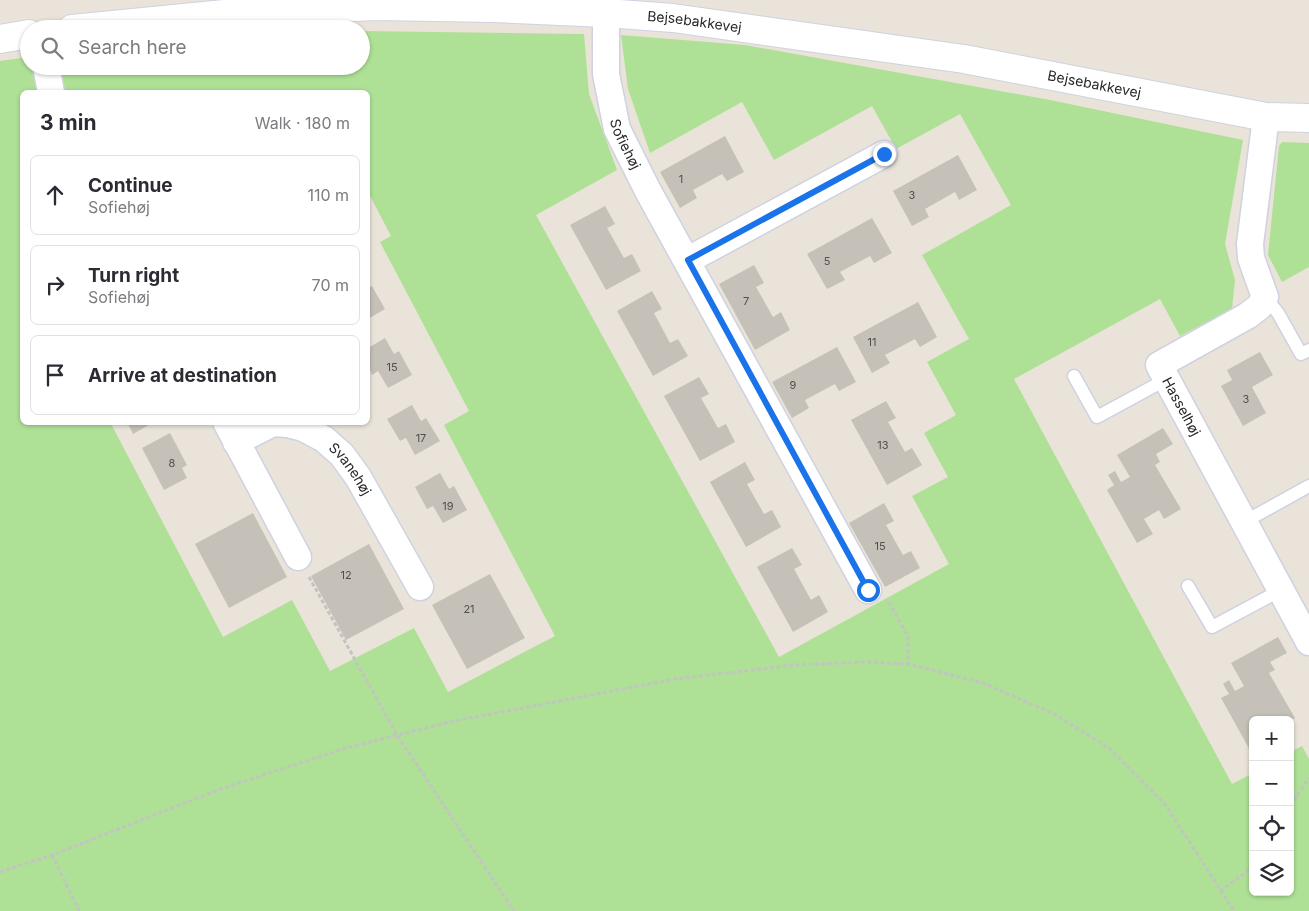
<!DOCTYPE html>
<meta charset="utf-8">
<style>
:root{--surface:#fff;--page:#f2f2f3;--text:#2b2b33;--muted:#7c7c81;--line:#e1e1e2}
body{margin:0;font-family:Inter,sans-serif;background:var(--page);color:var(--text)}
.controls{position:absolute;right:15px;bottom:15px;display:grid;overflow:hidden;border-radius:8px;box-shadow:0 1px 4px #0004}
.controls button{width:45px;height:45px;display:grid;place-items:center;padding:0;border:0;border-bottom:1px solid var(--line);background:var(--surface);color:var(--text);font:25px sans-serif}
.stop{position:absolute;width:15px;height:15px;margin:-11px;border:4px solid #1a73e8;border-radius:50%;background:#fff}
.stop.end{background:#1a73e8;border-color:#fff;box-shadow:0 1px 5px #0008}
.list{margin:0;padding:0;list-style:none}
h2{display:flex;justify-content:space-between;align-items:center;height:65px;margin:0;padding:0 20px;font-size:21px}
h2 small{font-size:16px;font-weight:400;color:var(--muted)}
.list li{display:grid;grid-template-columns:32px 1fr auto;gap:15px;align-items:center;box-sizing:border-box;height:80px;margin:0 10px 10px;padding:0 10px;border:1px solid var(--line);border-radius:8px}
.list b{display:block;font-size:19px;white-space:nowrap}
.list p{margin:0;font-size:16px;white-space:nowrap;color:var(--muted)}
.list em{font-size:16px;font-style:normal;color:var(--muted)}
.icon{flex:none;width:28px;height:28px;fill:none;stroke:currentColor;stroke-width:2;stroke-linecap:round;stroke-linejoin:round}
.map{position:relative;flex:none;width:1309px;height:911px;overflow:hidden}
.search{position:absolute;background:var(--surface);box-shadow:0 1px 4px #0004;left:20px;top:20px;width:350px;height:55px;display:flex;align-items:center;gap:12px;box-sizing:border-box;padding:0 18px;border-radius:28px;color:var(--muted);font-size:19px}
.panel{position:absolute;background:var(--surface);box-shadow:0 1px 4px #0004;left:20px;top:90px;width:350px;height:335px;border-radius:8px}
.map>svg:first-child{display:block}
.green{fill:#aee195;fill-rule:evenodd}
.building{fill:#c5c1b8}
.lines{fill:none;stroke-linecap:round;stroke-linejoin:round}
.service-casing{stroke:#ced2e1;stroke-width:15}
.minor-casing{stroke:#ced2e1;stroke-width:29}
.tertiary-casing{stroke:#ced2e1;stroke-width:30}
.path{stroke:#c3c3c3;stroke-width:3;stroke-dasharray:4 2.5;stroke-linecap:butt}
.service{stroke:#fff;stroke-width:12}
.minor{stroke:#fff;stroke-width:26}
.tertiary{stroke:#fff;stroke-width:28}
.route{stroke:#1a73e8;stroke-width:6}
.labels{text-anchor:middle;stroke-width:4;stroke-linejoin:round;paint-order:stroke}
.number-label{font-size:11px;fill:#4f4e4c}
.street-label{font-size:14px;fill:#282828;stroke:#fff}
</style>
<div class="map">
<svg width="1309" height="911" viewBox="0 0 1309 911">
<rect width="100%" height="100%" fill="#eae3d9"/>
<g class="green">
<path d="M361 31 584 34 589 94 617 170 536 215 779 657 949 564 912 496 948 477 924 433 956 415 927 362 969 339 922 255 1011 205 960 114 896 149 872 106 774 160 742 102 650 153 628 89 621 35 745 45 1050 100 1243 140 1225 244 1235 280 1232 309 1180 336 1160 299 1014 379 1232 784 1253 773V892H1290V752L1302 746 1309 759V911H0V61L29 57V66H361ZM22 92H368V192L391 236 380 242 469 411 444 425 555 636 448 692 414 628 330 671 292 600 223 637 110 422H22Z"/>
<polygon points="1282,142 1309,143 1309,267 1282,282 1268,255 1279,146"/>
</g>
<g class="building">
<polygon points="725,136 744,172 727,181 722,174 693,190 697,198 680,208 660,172"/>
<polygon points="958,155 977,190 959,200 955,192 925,209 929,217 912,226 893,191"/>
<polygon points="605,206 615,224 607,228 624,258 632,254 641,271 606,290 570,225"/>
<polygon points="872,218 892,253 874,263 870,256 840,272 845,280 827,289 807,254"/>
<polygon points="754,265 764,283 756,287 773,317 781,312 790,330 755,350 719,284"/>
<polygon points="372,286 385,309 368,319 368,288"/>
<polygon points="652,291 662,309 654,313 670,343 678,339 688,356 653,376 617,311"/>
<polygon points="918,302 937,337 920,347 915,339 885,355 890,363 872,373 853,337"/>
<polygon points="385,338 394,354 399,351 412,375 388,388 378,371 372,375 368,366 368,348"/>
<polygon points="837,347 856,382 839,391 835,384 805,400 809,408 792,418 772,382"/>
<polygon points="1260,352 1273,375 1252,387 1266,413 1243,426 1221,386 1232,380 1227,370"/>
<polygon points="699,377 709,394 701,398 718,428 726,424 735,442 700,461 664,396"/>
<polygon points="886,401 896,418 888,422 905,452 912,448 922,465 887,485 851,420"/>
<polygon points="412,405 421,421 426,418 440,441 415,455 406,438 400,441 387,419"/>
<polygon points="127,422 154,422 133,434"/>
<polygon points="1163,428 1173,444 1156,454 1160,462 1155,465 1181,509 1164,519 1159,510 1144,519 1153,534 1137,543 1107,490 1114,485 1108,475 1115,471 1121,482 1130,477 1117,455"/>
<polygon points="170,433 187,465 182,468 187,478 164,490 142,448"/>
<polygon points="745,462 755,480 747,484 764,514 772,510 781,527 746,547 710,482"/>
<polygon points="440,473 449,489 454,486 467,510 443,523 433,506 427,509 415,487"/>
<polygon points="884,503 894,521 886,525 903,555 911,551 920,568 885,587 849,523"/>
<polygon points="253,513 287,577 229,608 195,544"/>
<polygon points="369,544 404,609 346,640 311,576"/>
<polygon points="792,548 802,565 794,569 811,600 819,595 828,612 793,632 757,567"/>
<polygon points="490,574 525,638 467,669 432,605"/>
<polygon points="1278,637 1287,653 1270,662 1275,670 1269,673 1295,718 1290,721 1274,720 1273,718 1253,720 1253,751 1251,752 1221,698 1229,694 1223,684 1229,680 1235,691 1244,686 1231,663"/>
</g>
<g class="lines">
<g class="service-casing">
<g id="service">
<polyline points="1265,297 1278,313 1301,354 1309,350"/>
<polyline points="1074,376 1097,417 1167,379"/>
<polyline points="1244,522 1309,486"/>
<polyline points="1188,586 1212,627 1281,590"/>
</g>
</g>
<g class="minor-casing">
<g id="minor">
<path id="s1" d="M606 13V74L617 129 648 191 868 590"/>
<polyline points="46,66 51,92"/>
<path id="s2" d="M1266 117 1250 244 1251 258 1265 297 1259 307 1247 316 1159 365 1309 642"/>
<polyline points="688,260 884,154"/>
<polyline points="226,422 298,557"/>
<path id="s3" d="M236 442 273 423 287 424 303 428 324 439 342 455 358 477 420 587"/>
</g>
</g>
<g class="tertiary-casing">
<g id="tertiary">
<path id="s4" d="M72 29 244 12 376 6 493 8 606 13 673 18 964 59 1266 117 1309 118"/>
<polyline points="0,39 29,34"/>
</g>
</g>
<g class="path">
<polyline points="309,577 397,735 514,911"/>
<polyline points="889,602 908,637 908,664"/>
<polyline points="1290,806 1309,778"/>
<polyline points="52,855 79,911"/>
<polyline points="0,872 52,855 226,787 346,748 454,721 675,679 794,665 868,662 908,664 983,683 1054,714 1109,748 1165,804 1234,911"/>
<polyline points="1220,891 1248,871 1253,863"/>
</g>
<use href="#service" class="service"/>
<use href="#minor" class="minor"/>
<use href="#tertiary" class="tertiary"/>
</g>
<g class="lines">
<polyline class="route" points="868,590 688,260 884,154"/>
</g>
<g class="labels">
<g class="number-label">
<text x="681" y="183">1</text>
<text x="912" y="199">3</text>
<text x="827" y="265">5</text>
<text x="746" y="305">7</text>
<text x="872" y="346">11</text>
<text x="392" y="371">15</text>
<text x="793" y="389">9</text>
<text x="1246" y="403">3</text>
<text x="421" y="442">17</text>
<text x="883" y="449">13</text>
<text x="172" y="467">8</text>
<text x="448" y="510">19</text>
<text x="880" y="550">15</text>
<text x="346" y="579">12</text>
<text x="469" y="613">21</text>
</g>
<g class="street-label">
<text dy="5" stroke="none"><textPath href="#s4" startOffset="624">Bejsebakkevej</textPath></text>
<text dy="5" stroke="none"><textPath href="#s4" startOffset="1029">Bejsebakkevej</textPath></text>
<text dy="5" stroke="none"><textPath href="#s1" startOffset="134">Sofiehøj</textPath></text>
<text dy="5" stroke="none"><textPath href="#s2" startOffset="358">Hasselhøj</textPath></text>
<text dy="5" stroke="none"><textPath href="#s3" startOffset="136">Svanehøj</textPath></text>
</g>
</g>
</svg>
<div class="controls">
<button>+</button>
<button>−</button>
<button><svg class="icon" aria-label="locate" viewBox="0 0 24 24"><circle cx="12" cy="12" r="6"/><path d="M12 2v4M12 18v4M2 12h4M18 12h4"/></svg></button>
<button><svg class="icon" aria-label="layers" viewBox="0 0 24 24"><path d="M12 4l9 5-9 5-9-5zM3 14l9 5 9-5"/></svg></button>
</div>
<div class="stop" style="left:868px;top:590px"></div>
<div class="stop end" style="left:884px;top:154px"></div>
<div class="search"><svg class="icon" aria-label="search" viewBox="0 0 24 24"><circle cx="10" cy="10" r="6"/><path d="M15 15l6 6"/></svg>Search here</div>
<section class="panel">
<h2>3 min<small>Walk · 180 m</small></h2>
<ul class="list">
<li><svg class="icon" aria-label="ahead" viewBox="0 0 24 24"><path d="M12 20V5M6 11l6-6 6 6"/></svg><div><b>Continue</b><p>Sofiehøj</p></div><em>110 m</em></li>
<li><svg class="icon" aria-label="right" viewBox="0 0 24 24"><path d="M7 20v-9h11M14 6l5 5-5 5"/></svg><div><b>Turn right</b><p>Sofiehøj</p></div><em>70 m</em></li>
<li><svg class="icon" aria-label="arrive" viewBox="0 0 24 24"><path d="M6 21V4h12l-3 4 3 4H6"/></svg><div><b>Arrive at destination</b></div></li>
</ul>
</section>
</div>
